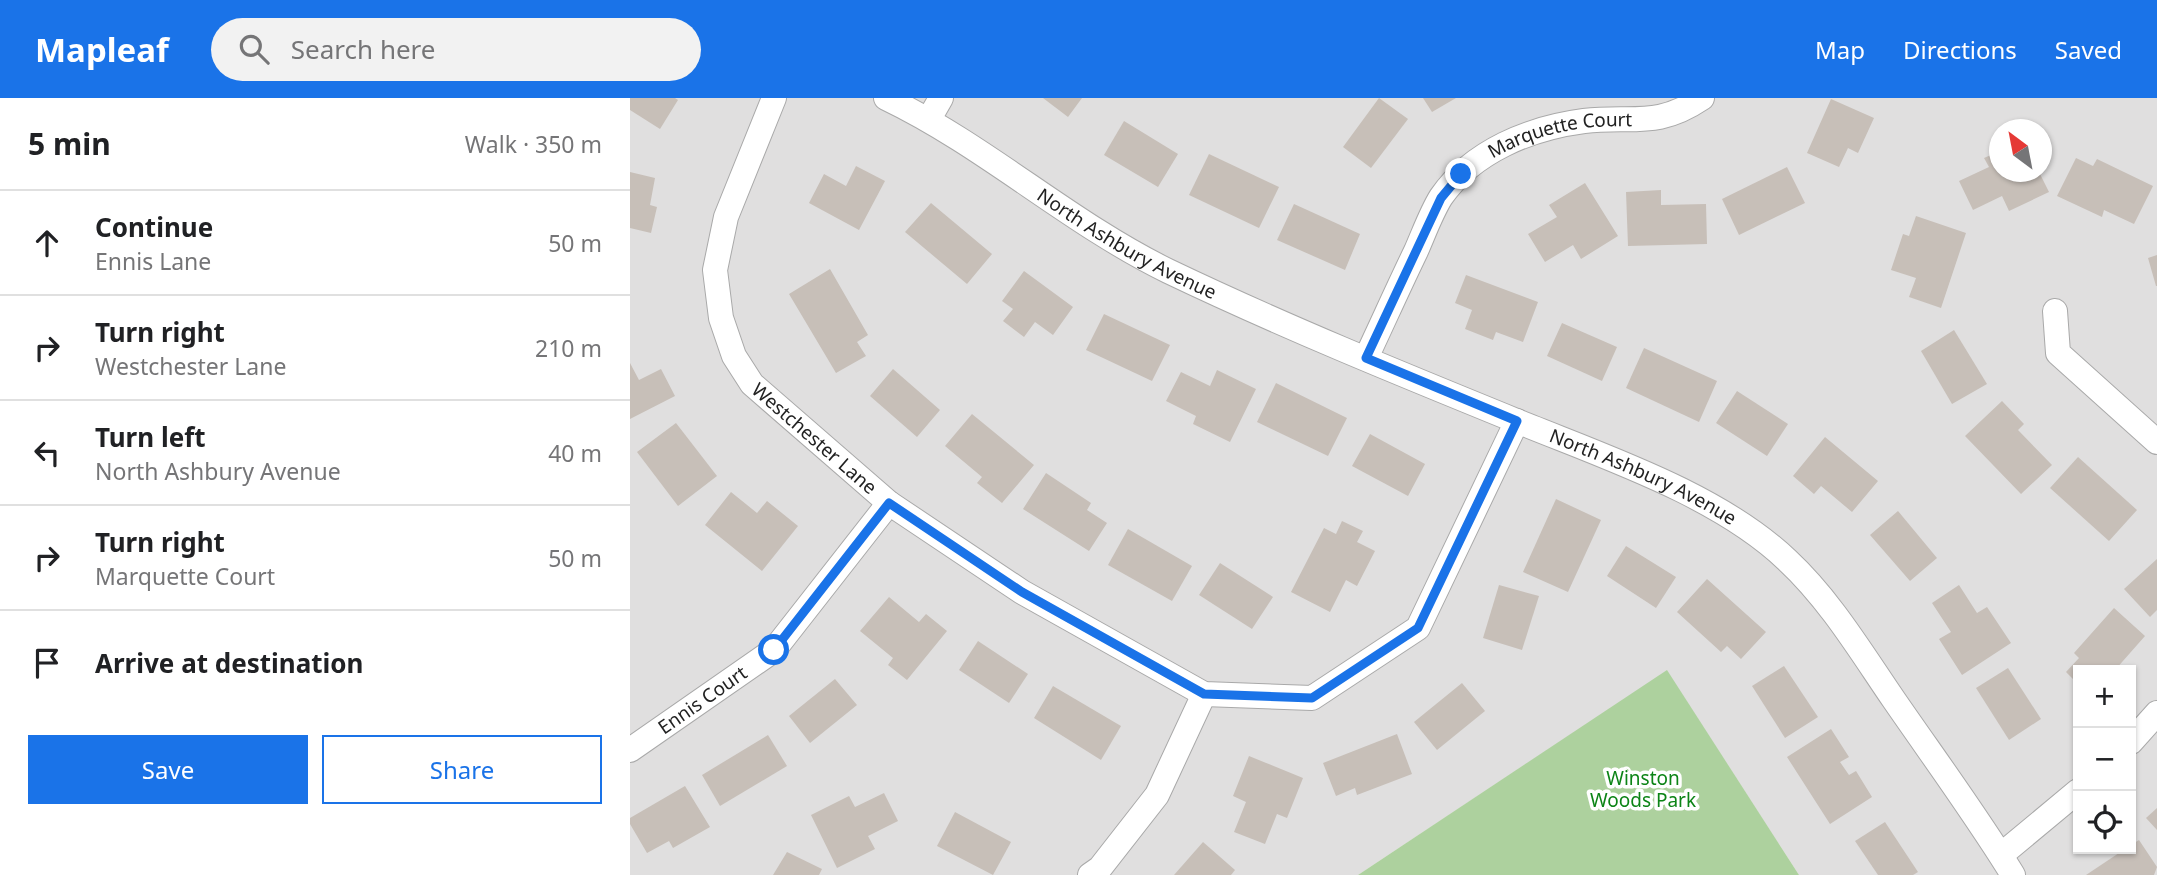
<!DOCTYPE html>
<meta charset="utf-8">
<style>
:root{--surface:#fff;--page:#f2f2f2;--text:#202124;--muted:#757577;--line:#e0e0e0;--accent:#1a73e8}
body{margin:0;font-family:"Noto Sans",sans-serif;background:var(--page);color:var(--text)}
.controls{position:absolute;right:21px;bottom:21px;display:grid;overflow:hidden;border-radius:0px;box-shadow:0 2px 5px #0004}
.controls button{width:63px;height:63px;display:grid;place-items:center;padding:0;border:0;border-bottom:2px solid var(--line);background:var(--surface);color:var(--text);font:35px sans-serif}
.compass{position:absolute;left:1359px;top:21px;width:63px;height:63px;border-radius:50%;background:var(--surface);box-shadow:0 2px 5px #0004;rotate:328deg}
.stop{position:absolute;width:21px;height:21px;margin:-16px;border:5px solid #1a73e8;border-radius:50%;background:#fff}
.stop.end{background:#1a73e8;border-color:#fff;box-shadow:0 2px 7px #0008}
.list{margin:0;padding:0;list-style:none}
h2{display:flex;justify-content:space-between;align-items:center;height:91px;margin:0;padding:0 28px;font-size:30px}
h2 small{font-size:23px;font-weight:400;color:var(--muted)}
.list li{display:grid;grid-template-columns:46px 1fr auto;gap:21px;align-items:center;box-sizing:border-box;height:105px;padding:0 28px;border-top:2px solid var(--line)}
.list b{display:block;font-size:26px;white-space:nowrap}
.list p{margin:0;font-size:23px;white-space:nowrap;color:var(--muted)}
.list em{font-size:23px;font-style:normal;color:var(--muted)}
.actions{display:flex;gap:14px;padding:21px 28px}
.actions a{flex:1;padding:16px 0;border:2px solid var(--accent);border-radius:0px;text-align:center;font-size:24px;color:var(--accent)}
.actions .main{background:var(--accent);color:#fff}
.icon{flex:none;width:38px;height:38px;fill:none;stroke:currentColor;stroke-width:2;stroke-linecap:round;stroke-linejoin:round}
.map{position:relative;flex:none;width:1527px;height:777px;overflow:hidden}
header{display:flex;align-items:center;gap:42px;box-sizing:border-box;height:98px;padding:0 35px;background:var(--accent);color:#fff}
header strong{font-size:33px}
nav{display:flex;gap:38px;margin-inline-start:auto;font-size:24px}
.search{width:490px;height:63px;background:var(--page);display:flex;align-items:center;gap:18px;box-sizing:border-box;padding:0 24px;border-radius:38px;color:var(--muted);font-size:26px}
main{display:flex}
aside{flex:1;background:var(--surface)}
.map>svg:first-child{display:block}
.residential{fill:#e0dfdf;fill-rule:evenodd}
.forest{fill:#add19e}
.building{fill:#c7bfb8}
.lines{fill:none;stroke-linecap:round;stroke-linejoin:round}
.minor-casing{stroke:#a9a9a9;stroke-width:26}
.minor{stroke:#fff;stroke-width:24}
.route{stroke:#1a73e8;stroke-width:9}
.labels{text-anchor:middle;stroke-width:7;stroke-linejoin:round;paint-order:stroke}
.street-label{font-size:19px;fill:#222;stroke:#fff}
.park-label{font-size:19px;fill:#0c8416;stroke:#fff}
</style>
<header>
<strong>Mapleaf</strong>
<div class="search"><svg class="icon" aria-label="search" viewBox="0 0 24 24"><circle cx="10" cy="10" r="6"/><path d="M15 15l6 6"/></svg>Search here</div>
<nav><a>Map</a><a>Directions</a><a>Saved</a></nav>
</header>
<main>
<aside>
<h2>5 min<small>Walk · 350 m</small></h2>
<ul class="list">
<li><svg class="icon" aria-label="ahead" viewBox="0 0 24 24"><path d="M12 20V5M6 11l6-6 6 6"/></svg><div><b>Continue</b><p>Ennis Lane</p></div><em>50 m</em></li>
<li><svg class="icon" aria-label="right" viewBox="0 0 24 24"><path d="M7 20v-9h11M14 6l5 5-5 5"/></svg><div><b>Turn right</b><p>Westchester Lane</p></div><em>210 m</em></li>
<li><svg class="icon" aria-label="left" viewBox="0 0 24 24"><path d="M17 20v-9H6M10 6l-5 5 5 5"/></svg><div><b>Turn left</b><p>North Ashbury Avenue</p></div><em>40 m</em></li>
<li><svg class="icon" aria-label="right" viewBox="0 0 24 24"><path d="M7 20v-9h11M14 6l5 5-5 5"/></svg><div><b>Turn right</b><p>Marquette Court</p></div><em>50 m</em></li>
<li><svg class="icon" aria-label="arrive" viewBox="0 0 24 24"><path d="M6 21V4h12l-3 4 3 4H6"/></svg><div><b>Arrive at destination</b></div></li>
</ul>
<div class="actions"><a class="main">Save</a><a>Share</a></div>
</aside>
<div class="map">
<svg width="1527" height="777" viewBox="0 0 1527 777">
<rect width="100%" height="100%" fill="#f2efe9"/>
<path class="residential" d="M0 0H1527V777H1169L1037 573 728 777H0ZM1370 32H1412V74H1370ZM1448 572H1501V751H1448Z"/>
<polygon class="forest" points="1037,572 1169,777 728,777"/>
<g class="building">
<polygon points="0,0 45,0 48,2 30,31 0,12"/>
<polygon points="413,0 452,0 438,19"/>
<polygon points="749,0 778,21 741,70 713,49"/>
<polygon points="793,0 826,0 802,14"/>
<polygon points="1201,1 1244,20 1228,55 1218,50 1209,69 1177,55"/>
<polygon points="494,23 548,56 528,89 474,57"/>
<polygon points="1370,53 1370,74 1409,74 1419,94 1379,113 1372,98 1343,112 1329,83 1359,69 1354,60"/>
<polygon points="579,56 649,89 629,130 559,97"/>
<polygon points="1446,60 1463,68 1467,61 1523,88 1504,126 1474,112 1472,119 1427,98"/>
<polygon points="226,68 255,83 229,132 179,105 194,76 216,88"/>
<polygon points="1157,69 1175,105 1109,137 1092,101"/>
<polygon points="0,74 25,80 20,107 27,109 21,135 0,130"/>
<polygon points="955,85 988,138 951,161 943,147 915,164 898,136 927,119 919,107"/>
<polygon points="1031,92 1031,107 1076,106 1077,146 998,148 996,94"/>
<polygon points="301,105 362,156 337,186 275,134"/>
<polygon points="664,106 730,136 715,172 647,142"/>
<polygon points="1286,118 1336,135 1311,210 1279,199 1286,180 1261,172 1273,136 1279,138"/>
<polygon points="1527,157 1527,188 1526,188 1518,160"/>
<polygon points="200,171 238,237 227,244 236,258 206,275 159,196"/>
<polygon points="394,173 443,209 423,237 405,224 394,239 373,223 383,211 372,203"/>
<polygon points="836,177 908,204 893,244 866,234 863,242 835,231 842,212 825,205"/>
<polygon points="474,216 540,247 522,283 456,252"/>
<polygon points="932,225 987,249 972,283 917,258"/>
<polygon points="1324,232 1357,286 1322,306 1291,253"/>
<polygon points="1014,250 1087,283 1069,324 996,290"/>
<polygon points="0,265 9,282 31,271 45,298 0,321"/>
<polygon points="263,271 310,312 287,339 240,298"/>
<polygon points="587,272 626,291 600,344 563,326 566,318 536,303 551,274 580,288"/>
<polygon points="646,285 717,320 698,358 627,324"/>
<polygon points="1107,293 1158,326 1137,358 1086,325"/>
<polygon points="1372,303 1394,326 1388,332 1422,367 1391,396 1335,338"/>
<polygon points="342,316 404,367 372,405 347,385 352,379 315,348"/>
<polygon points="46,325 87,378 48,408 7,354"/>
<polygon points="740,336 795,366 778,398 722,368"/>
<polygon points="1195,339 1248,383 1222,414 1191,388 1184,396 1163,378"/>
<polygon points="1448,359 1507,412 1479,443 1420,390"/>
<polygon points="416,375 461,405 457,412 477,425 459,453 393,411"/>
<polygon points="101,394 127,415 137,403 168,428 132,473 75,427"/>
<polygon points="926,401 971,422 938,494 893,474"/>
<polygon points="1268,413 1307,460 1280,483 1240,437"/>
<polygon points="712,423 733,433 727,444 745,453 727,488 716,482 700,514 661,494 694,430 706,436"/>
<polygon points="498,431 562,468 542,503 478,467"/>
<polygon points="996,448 1046,479 1026,510 977,478"/>
<polygon points="1527,461 1527,512 1520,519 1494,491"/>
<polygon points="590,465 643,499 622,531 569,497"/>
<polygon points="1077,481 1136,534 1111,561 1097,548 1091,554 1047,514"/>
<polygon points="869,487 909,498 892,552 853,540"/>
<polygon points="1329,487 1347,515 1357,509 1381,545 1332,577 1309,541 1321,534 1302,505"/>
<polygon points="259,499 289,524 296,516 317,533 277,582 258,567 263,560 230,533"/>
<polygon points="1484,510 1515,538 1485,572 1448,572 1448,586 1436,574 1449,560 1444,555"/>
<polygon points="348,543 398,576 379,605 329,572"/>
<polygon points="1154,568 1188,619 1155,640 1122,588"/>
<polygon points="1378,570 1411,621 1379,642 1346,590"/>
<polygon points="205,581 227,607 180,645 159,618"/>
<polygon points="832,585 855,613 807,652 784,624"/>
<polygon points="423,588 491,628 471,662 404,620"/>
<polygon points="1201,631 1219,659 1210,664 1219,677 1226,673 1242,699 1200,726 1157,659"/>
<polygon points="767,636 782,676 727,697 725,690 706,698 693,665"/>
<polygon points="138,637 157,668 90,708 72,677"/>
<polygon points="619,658 673,680 657,720 647,716 635,746 604,734 616,704 603,698"/>
<polygon points="55,688 80,729 43,750 39,743 17,755 0,726 0,720"/>
<polygon points="254,695 268,723 238,738 245,751 207,770 181,717 219,698 225,709"/>
<polygon points="1527,710 1527,732 1516,720"/>
<polygon points="325,714 381,744 363,777 307,748"/>
<polygon points="1255,724 1288,774 1283,777 1248,777 1225,743"/>
<polygon points="1509,742 1527,769 1524,777 1456,777 1495,751 1501,751 1501,747"/>
<polygon points="573,744 605,772 601,777 544,777"/>
<polygon points="157,754 192,771 189,777 143,777"/>
</g>
<g class="lines">
<g class="minor-casing">
<g id="minor">
<path id="s1" d="M144 0 96 119 85 172 91 220 104 258 122 286 259 405 392 494 574 596 682 600 788 530 887 323"/>
<path id="s2" d="M256 0C356 48 438 124 538 173 653 228 771 276 889 324 975 359 1089 397 1157 462 1200 502 1231 554 1264 602 1304 660 1346 717 1383 777"/>
<polyline points="299,21 311,0"/>
<polyline points="1425,213 1428,255 1527,344"/>
<path id="s3" d="M736 260C753 224 769 188 786 153 794 135 801 115 811 99 843 53 900 30 954 23 1002 17 1026 31 1072 0"/>
<polyline points="1501,644 1527,615"/>
<path id="s4" d="M0 652 144 552 259 405"/>
<polyline points="1371,757 1448,693"/>
<polyline points="460,777 470,770 527,697 574,596"/>
</g>
</g>
<use href="#minor" class="minor"/>
</g>
<g class="lines">
<polyline class="route" points="144,552 259,405 392,494 574,596 682,600 788,530 887,323 736,260 811,100 831,76"/>
</g>
<g class="labels">
<g class="street-label">
<text dy="7" stroke="none"><textPath href="#s3" startOffset="318">Marquette Court</textPath></text>
<text dy="7" stroke="none"><textPath href="#s2" startOffset="282">North Ashbury Avenue</textPath></text>
<text dy="7" stroke="none"><textPath href="#s1" startOffset="387">Westchester Lane</textPath></text>
<text dy="7" stroke="none"><textPath href="#s2" startOffset="849">North Ashbury Avenue</textPath></text>
<text dy="7" stroke="none"><textPath href="#s4" startOffset="88">Ennis Court</textPath></text>
</g>
<g class="park-label">
<text x="1013" y="687">Winston<tspan x="1013" dy="22">Woods Park</tspan></text>
</g>
</g>
</svg>
<div class="controls">
<button>+</button>
<button>−</button>
<button><svg class="icon" aria-label="locate" viewBox="0 0 24 24"><circle cx="12" cy="12" r="6"/><path d="M12 2v4M12 18v4M2 12h4M18 12h4"/></svg></button>
</div>
<svg class="compass" viewBox="-18 -18 36 36"><path d="M0-13l5 13h-10z" fill="#e53935"/><path d="M0 13l5-13h-10z" fill="#757577"/></svg>
<div class="stop" style="left:144px;top:552px"></div>
<div class="stop end" style="left:831px;top:76px"></div>
</div>
</main>
